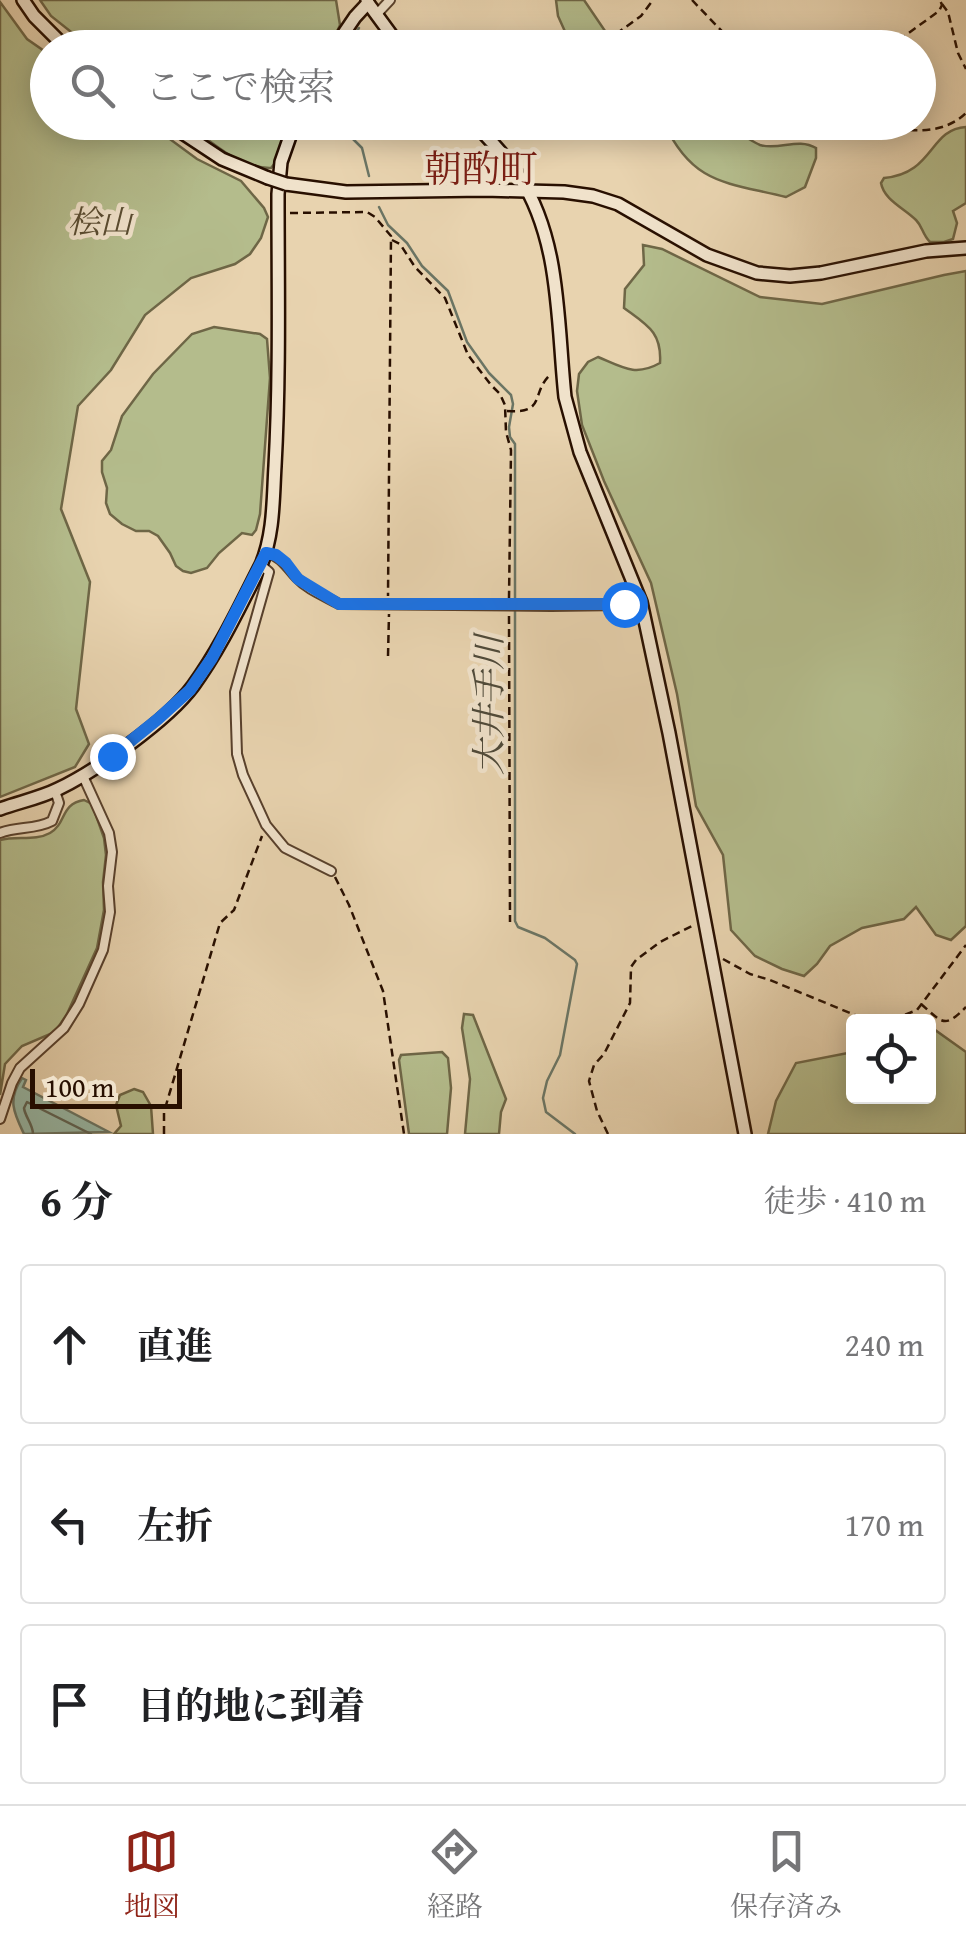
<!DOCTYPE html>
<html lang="ja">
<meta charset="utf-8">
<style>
:root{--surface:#fff;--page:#f2f2f2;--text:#202124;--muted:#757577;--line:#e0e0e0;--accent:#8f2418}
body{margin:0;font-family:"Gentium Book Plus","Noto Serif JP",serif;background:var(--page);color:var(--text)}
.controls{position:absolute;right:30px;bottom:30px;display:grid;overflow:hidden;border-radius:10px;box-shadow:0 5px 25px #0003}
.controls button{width:90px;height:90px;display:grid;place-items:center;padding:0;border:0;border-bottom:2px solid var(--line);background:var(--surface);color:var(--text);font:50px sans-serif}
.scale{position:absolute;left:30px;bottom:25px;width:152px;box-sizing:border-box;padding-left:10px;border:5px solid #280f00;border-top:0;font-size:28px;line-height:35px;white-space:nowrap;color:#280f00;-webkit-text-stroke:8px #f0e2cb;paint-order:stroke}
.stop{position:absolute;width:30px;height:30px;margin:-22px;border:8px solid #1a73e8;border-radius:50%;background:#fff}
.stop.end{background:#1a73e8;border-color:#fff;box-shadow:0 2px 10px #0008}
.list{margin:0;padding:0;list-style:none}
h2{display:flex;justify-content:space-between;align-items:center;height:130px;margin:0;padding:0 40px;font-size:42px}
h2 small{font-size:32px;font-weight:400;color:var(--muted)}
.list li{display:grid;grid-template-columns:65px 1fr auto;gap:30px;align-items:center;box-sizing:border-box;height:160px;margin:0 20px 20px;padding:0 20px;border:2px solid var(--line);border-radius:10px}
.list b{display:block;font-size:38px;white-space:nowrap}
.list em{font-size:32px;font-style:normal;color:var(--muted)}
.icon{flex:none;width:55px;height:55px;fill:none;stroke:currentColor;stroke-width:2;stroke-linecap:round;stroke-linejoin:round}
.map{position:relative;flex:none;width:966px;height:1134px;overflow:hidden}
.search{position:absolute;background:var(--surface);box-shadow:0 5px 25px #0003;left:30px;right:30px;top:30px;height:110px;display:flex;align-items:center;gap:25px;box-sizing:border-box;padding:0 35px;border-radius:55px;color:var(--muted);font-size:38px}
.sheet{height:670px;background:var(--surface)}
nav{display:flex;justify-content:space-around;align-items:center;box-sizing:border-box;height:140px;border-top:2px solid var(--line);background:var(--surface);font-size:28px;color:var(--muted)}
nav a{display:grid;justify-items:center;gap:5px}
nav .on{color:var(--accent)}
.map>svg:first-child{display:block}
.green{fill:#b4bc8c;stroke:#6e6646;stroke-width:2.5}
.water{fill:#98b9a7;stroke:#6b7564;stroke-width:2.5}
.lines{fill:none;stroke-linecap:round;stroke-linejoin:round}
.shore{stroke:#606454;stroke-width:2.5}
.stream{stroke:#6b7564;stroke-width:2.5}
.street-casing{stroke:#58402c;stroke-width:12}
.secondary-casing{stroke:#280f00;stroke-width:16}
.path{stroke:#280f00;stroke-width:2.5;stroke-dasharray:8 5;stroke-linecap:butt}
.street{stroke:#f0e2cb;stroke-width:8}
.secondary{stroke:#f0e2cb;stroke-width:11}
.secondary-bridge-casing{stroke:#280f00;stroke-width:16;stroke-linecap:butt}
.secondary-bridge{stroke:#f0e2cb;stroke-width:11}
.route{stroke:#1a73e8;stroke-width:12}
.labels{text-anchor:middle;stroke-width:9;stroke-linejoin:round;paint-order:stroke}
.park-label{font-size:32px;font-style:italic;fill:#594c31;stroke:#f0e2cb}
.water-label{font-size:35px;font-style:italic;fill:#4f4a3a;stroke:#f0e2cb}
.quarter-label{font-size:38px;fill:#7a1f14;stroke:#f0e2cb}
</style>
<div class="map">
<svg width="966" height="1134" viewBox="0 0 966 1134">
<rect width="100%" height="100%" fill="#e8d3af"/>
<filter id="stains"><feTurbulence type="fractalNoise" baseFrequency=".002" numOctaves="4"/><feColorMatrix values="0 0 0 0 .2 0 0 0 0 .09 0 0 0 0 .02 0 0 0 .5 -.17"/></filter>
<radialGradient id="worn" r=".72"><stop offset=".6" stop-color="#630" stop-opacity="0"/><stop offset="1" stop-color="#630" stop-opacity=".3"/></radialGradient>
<g class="green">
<polygon points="40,0 336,0 340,25 330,47 90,47 51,16"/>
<polygon points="556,0 584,0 605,31 615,39 639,47 572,47 558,16"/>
<polygon points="0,2 27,39 47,53 48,122 148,123 197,159 241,181 264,208 268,217 261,238 250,254 235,264 191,278 145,315 111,370 78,406 61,509 90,582 76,709 89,744 75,767 0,797"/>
<path d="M186 123H291L279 158 271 168C239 169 210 141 186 123Z"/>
<path d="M664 123H735L738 133C745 136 753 142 760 145 779 151 798 137 816 148V158L805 187 786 197C726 182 693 185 664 123Z"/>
<path d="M966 127V203L953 211 957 223 953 239 944 242H930C922 234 923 227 916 220 904 208 884 200 881 183L884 178C934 174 929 129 966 127Z"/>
<path d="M643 245 662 249 760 297 822 304 944 275 966 271V926L951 940 936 935 916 907 904 919 862 928 830 946 817 964 804 976 782 969 755 956 731 930 723 855 696 806 677 694 651 583 604 481 582 425 577 391 579 374 588 362 598 357C622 367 635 377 660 363 662 332 647 325 624 308L625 289 644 265Z"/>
<polygon points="214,327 260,334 267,339 270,378 260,514 256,530 252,535 242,533 219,553 207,568 191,573 183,571 176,566 170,553 158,536 149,531 136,531 122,524 110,514 106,503 107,488 102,472 102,461 111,450 122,416 153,374 192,334"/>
<path d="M84 800 92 804 104 838 106 855 103 882 104 910 97 948 67 1014 55 1032 22 1046 5 1064 0 1095V840C17 836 36 841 50 833 67 823 60 804 84 800Z"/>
<polygon points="464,1014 473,1015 506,1099 501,1112 499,1134 465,1134 470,1079 462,1028"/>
<polygon points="929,1028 935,1030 966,1052 966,1134 768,1134 776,1101 796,1063 853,1052 854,1096 928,1096"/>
<polygon points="442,1052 448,1058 451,1088 447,1134 409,1134 399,1060 401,1055"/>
<polygon points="134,1089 143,1092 151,1106 153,1134 114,1134 121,1126 116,1105 120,1095"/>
</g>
<path class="water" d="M22 1078 26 1080 23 1087 109 1132 24 1134C14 1113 7 1100 22 1078Z"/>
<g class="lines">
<path class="shore" d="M33 1134C33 1124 25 1117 24 1108L27 1102 91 1134"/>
<g class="stream">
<polyline points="345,48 359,28"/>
<polyline points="336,122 362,148 369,176"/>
<polyline points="379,207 388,225 407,243 422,266 448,291 467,342 489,373 511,395 513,404 509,427 510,437 515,444 515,921 518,927 545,938 575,960 577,964 560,1055 547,1081 543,1098 546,1112 575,1134"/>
</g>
<g class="street-casing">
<g id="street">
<polyline points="376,15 390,0"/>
<path d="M266 553C283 557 286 567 297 578 308 590 325 596 339 604L551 606 624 605 641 602"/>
<polyline points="261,565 269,572 235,692 237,754 243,775 266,825 285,848 331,871"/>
<path d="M0 833C17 826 35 830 52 821L59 803 55 791"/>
<polyline points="0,1119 12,1083 20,1068 64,1028 79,1004 103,950 110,912 108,886 112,852 109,833 83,776"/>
</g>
</g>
<g class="secondary-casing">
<g id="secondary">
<polyline points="23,0 34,16 66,48"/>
<polyline points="368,3 401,48"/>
<polyline points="334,48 355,17 368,3 367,0"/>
<polyline points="166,122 222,159 268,178"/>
<path d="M473 122C489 139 506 156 519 176 561 241 557 322 565 397L580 452 641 602 669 733 745 1134"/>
<polyline points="286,184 346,192 484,190 564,192 593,196 618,204 707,255 757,273 790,276 821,273 926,251 966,248"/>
<path d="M0 809C19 802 40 798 58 789 96 771 168 720 193 686 220 649 240 606 261 565 274 534 273 499 275 466 280 375 278 285 278 194L281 162 295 122"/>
</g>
</g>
<g class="path">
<polyline points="692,0 738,48"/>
<polyline points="942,4 948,12 958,53 966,69"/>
<polyline points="616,34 641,16 653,0"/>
<polyline points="888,48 939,11 942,5 940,0"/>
<path d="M858 122C893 128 937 141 966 113"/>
<polyline points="290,213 367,212 375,217 391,236 388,596"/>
<polyline points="392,240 400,244 415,267 445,298 468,355 491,385 500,394 505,405 506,432 511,450 509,598"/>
<path d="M507 411C547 414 530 393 551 374"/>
<polyline points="509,616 510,922"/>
<polyline points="388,656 389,614"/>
<polyline points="335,877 349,905 383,991 404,1134"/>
<polyline points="723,959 750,974 770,980 855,1015 879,1020 899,1017 917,1010 966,945"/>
<path d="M921 1004C943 1023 944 1029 966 1007"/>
<polyline points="164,1134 164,1112 220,923 234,910 262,836"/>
<polyline points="608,1134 597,1111 589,1081 594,1065 604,1054 630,1003 631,967 636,960 660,942 694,925"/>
</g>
<use href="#street" class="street"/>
<use href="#secondary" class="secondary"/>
<g class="secondary-bridge-casing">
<polyline id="secondary-bridge" points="268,178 286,184"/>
</g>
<use href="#secondary-bridge" class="secondary-bridge"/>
</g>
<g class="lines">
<polyline class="route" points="112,756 158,719 190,690 212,658 266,553 276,555 286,563 298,579 339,604 624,604"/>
</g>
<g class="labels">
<g class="park-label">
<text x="100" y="233">桧山</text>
</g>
<g class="water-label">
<text transform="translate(489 705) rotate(-90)" y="12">大井手川</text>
</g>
<g class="quarter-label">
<text x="481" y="182">朝酌町</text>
</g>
</g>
<rect width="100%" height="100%" filter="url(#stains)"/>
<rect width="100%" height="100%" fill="url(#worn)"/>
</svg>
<div class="controls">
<button><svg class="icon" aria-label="locate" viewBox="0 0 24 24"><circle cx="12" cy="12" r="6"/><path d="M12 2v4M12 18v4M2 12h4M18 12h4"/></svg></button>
</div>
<div class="scale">100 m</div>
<div class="stop" style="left:624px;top:604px"></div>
<div class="stop end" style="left:112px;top:756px"></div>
<div class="search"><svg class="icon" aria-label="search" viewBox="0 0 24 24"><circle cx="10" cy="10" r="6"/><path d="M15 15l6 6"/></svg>ここで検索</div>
</div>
<section class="sheet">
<h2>6 分<small>徒歩 · 410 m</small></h2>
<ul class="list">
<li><svg class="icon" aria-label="ahead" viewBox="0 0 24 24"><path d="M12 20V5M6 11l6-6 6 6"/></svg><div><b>直進</b></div><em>240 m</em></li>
<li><svg class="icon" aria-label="left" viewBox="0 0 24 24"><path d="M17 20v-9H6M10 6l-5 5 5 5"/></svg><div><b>左折</b></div><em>170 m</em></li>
<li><svg class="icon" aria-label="arrive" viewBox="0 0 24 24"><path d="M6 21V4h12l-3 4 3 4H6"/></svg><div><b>目的地に到着</b></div></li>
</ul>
</section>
<nav>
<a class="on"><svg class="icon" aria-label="map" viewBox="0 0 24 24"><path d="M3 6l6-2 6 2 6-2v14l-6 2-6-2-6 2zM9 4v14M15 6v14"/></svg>地図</a>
<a><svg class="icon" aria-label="directions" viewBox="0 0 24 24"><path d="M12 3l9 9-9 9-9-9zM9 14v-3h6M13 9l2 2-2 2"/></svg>経路</a>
<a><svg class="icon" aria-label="saved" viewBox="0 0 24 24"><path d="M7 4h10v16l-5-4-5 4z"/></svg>保存済み</a>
</nav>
